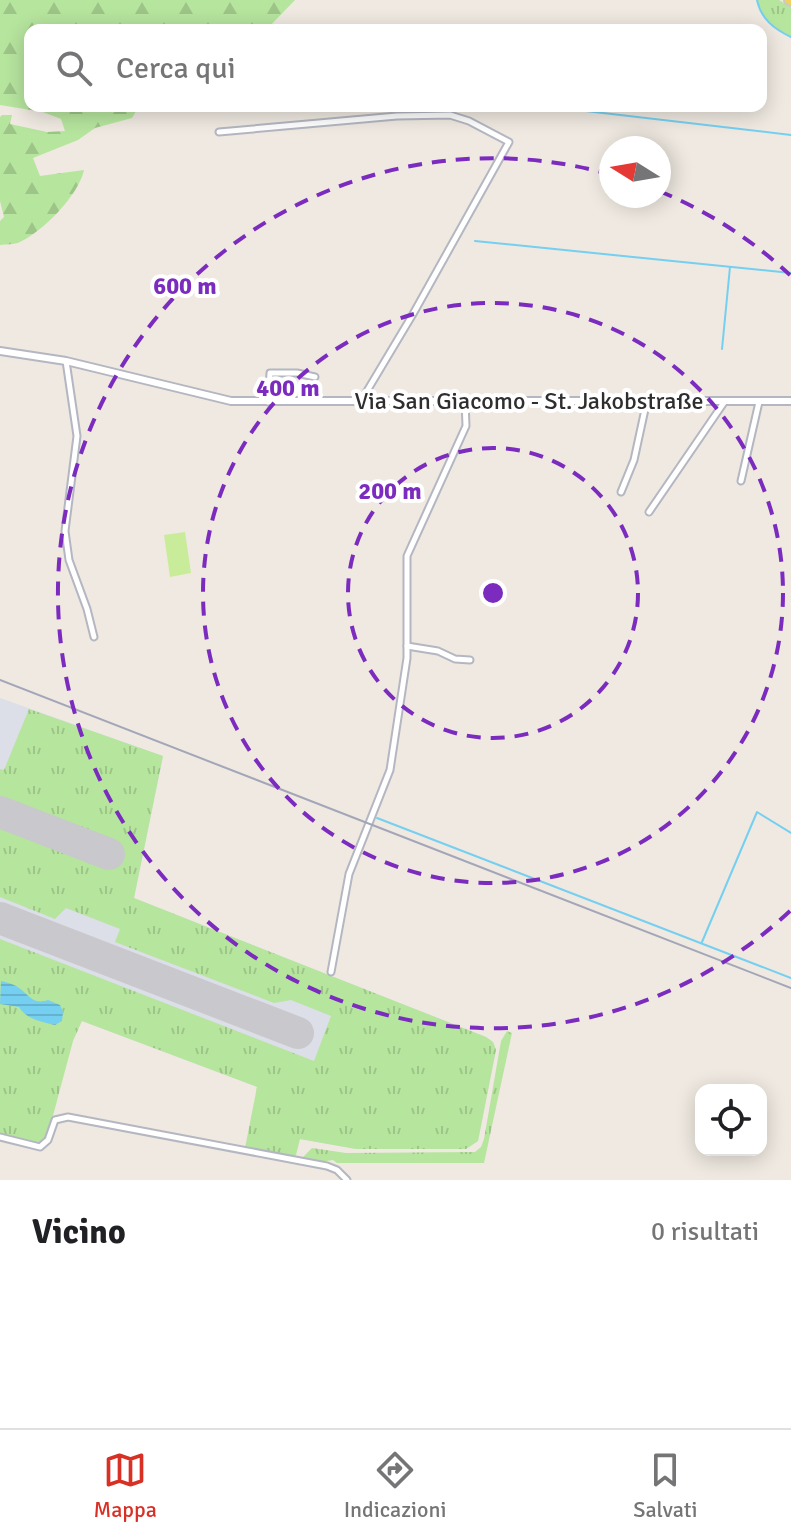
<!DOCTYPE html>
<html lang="it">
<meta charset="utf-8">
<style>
:root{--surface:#fff;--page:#f6f6f6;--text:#202124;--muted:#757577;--line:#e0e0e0;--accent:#d93025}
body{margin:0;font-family:Signika,sans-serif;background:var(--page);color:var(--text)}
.controls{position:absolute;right:24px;bottom:24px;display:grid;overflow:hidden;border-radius:16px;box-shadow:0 4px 20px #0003}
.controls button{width:72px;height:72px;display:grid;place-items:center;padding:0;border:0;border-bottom:2px solid var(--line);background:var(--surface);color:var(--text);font:40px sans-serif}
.compass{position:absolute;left:599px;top:136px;width:72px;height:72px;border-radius:50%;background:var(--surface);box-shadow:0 4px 20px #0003;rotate:281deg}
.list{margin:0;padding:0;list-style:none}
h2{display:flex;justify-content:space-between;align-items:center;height:104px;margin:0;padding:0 32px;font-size:34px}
h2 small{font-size:26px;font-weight:400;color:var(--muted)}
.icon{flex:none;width:44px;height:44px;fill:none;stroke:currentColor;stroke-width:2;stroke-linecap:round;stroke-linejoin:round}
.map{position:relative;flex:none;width:791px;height:1180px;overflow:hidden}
.search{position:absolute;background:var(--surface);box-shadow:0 4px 20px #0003;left:24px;right:24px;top:24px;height:88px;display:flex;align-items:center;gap:20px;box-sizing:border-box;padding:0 28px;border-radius:16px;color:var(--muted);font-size:30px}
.sheet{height:248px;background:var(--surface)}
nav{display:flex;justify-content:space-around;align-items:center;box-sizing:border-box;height:112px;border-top:2px solid var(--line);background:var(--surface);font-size:22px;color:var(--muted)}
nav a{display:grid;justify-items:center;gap:4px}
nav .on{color:var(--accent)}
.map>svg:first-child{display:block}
.airport{fill:#dcdee8}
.grass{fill:url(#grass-tufts)}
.forest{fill:url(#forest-firs)}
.pitch{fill:#c9ec9a}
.water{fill:url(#water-rules)}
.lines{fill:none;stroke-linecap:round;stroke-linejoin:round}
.stream{stroke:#75cff0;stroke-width:2}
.runway{stroke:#c9c8cc;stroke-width:32}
.minor-casing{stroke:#b4b7c1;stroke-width:9}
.tertiary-casing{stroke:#b4b7c1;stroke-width:10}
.primary-casing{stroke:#c9c9c9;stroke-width:12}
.minor{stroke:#fff;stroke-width:5}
.tertiary{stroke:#fff;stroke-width:6}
.primary{stroke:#f2d163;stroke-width:8}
.rail{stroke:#a3a6b8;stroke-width:2}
.ring{fill:none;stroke:#7b2cbf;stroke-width:4;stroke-dasharray:14 10}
.labels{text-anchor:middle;stroke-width:8;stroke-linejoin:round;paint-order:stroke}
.street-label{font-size:24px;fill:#2e2e2e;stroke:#fff}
.centre{fill:#7b2cbf;stroke:#fff;stroke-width:4}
.ring-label{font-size:24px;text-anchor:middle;font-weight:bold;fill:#7b2cbf;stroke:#fff;stroke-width:8;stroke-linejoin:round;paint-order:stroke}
</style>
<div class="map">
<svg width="791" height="1180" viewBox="0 0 791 1180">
<defs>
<pattern id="grass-tufts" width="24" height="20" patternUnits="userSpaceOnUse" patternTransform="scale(2)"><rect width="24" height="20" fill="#b6e59e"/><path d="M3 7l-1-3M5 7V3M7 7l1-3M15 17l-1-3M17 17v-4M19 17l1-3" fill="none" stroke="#9dc588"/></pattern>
<pattern id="forest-firs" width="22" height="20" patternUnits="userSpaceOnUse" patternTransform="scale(2)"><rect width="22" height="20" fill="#b6e59e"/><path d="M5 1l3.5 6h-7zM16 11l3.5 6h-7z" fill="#9dc588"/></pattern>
<pattern id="water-rules" width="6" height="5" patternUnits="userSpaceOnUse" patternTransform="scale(2)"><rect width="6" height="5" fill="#75cff0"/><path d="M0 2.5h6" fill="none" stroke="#66b2ce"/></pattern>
</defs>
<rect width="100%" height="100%" fill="#efe9e1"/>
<polygon class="airport" points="0,698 163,756 134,898 486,1037 493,1042 496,1050 478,1141 466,1149 356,1149 299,1139 257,1087 82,1021 0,1013"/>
<g class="grass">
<path d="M757 0H779L791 7V37C774 29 761 19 757 0Z"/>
<polygon points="29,709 163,756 134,898 486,1037 493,1042 496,1050 478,1141 466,1149 356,1149 300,1139 296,1155 293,1157 245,1148 257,1087 82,1021 73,1041 47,1138 36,1146 0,1135 0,939 314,1061 331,1016 291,1000 274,1003 115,942 120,929 66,908 55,919 0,897 0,769 4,770"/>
<polygon points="507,1031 512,1033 484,1163 337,1163 333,1160 320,1162 302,1158 312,1148 346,1153 475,1152 481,1147 484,1139 501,1041"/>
</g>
<path class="forest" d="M0 0H295L266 30H30V106H139L132 118 95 128 78 140 33 158 40 176 84 170C79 195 42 232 20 242 14 245 6 244 0 245V221L4 217 0 201V117L2 115H12L10 124 47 132 65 131 61 119 43 112 0 105Z"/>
<polygon class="pitch" points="185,532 191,573 170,577 164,535"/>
<path class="water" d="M1 981C5 982 10 983 14 985 28 991 30 1006 48 1000L60 1005 63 1012 62 1021 55 1025C42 1022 26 1019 19 1007L0 1004Z"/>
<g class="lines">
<g class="stream">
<path d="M757 0C761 19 774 29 791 37"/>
<polyline points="543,106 791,135"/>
<polyline points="475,241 791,273"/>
<polyline points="722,349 730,267"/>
<polyline points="377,818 791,978"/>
<polyline points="702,942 757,812 791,833"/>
</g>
<g class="runway">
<polyline points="0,812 109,854"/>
<polyline points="0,918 298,1033"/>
</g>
<g class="minor-casing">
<g id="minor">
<polyline points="219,132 397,116 450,115 469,121 509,142 413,314 361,401"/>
<polyline points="66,361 77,436 65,531 69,560 87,609 94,637"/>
<polyline points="268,402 270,373 297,373 315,377"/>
<polyline points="741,481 759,402"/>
<polyline points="621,492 634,460 647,400"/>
<polyline points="649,512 725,401"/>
<polyline points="407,646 438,651 455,659 470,660"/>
<polyline points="331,972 349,874 390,770 407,658 407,556 466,426 465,401"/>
<polyline points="0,1137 40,1147 48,1140 55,1120 68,1117 327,1166 337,1170 347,1180"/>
</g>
</g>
<g class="tertiary-casing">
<polyline id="tertiary" points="0,351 66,361 231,401 791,401"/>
</g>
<g class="primary-casing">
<polyline id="primary" points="789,0 791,1"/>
</g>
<use href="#minor" class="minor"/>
<use href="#tertiary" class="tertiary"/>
<use href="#primary" class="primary"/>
<polyline class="rail" points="0,680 791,988"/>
</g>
<g class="ring">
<circle cx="493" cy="593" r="145"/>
<circle cx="493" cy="593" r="290"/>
<path d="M790 911A435 435 0 1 1 609 174M659 191A435 435 0 0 1 790 275"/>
</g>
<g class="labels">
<g class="street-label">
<text x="529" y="409">Via San Giacomo - St. Jakobstraße</text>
</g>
</g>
<circle cx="493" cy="593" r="12" class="centre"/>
<g class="ring-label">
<text x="185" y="294">600 m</text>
<text x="288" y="396">400 m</text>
<text x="390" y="499">200 m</text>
</g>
</svg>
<div class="controls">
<button><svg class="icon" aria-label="locate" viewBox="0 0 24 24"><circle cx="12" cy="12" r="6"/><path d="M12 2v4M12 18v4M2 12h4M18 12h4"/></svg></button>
</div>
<svg class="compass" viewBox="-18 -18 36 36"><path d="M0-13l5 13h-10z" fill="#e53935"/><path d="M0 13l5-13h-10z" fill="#757577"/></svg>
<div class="search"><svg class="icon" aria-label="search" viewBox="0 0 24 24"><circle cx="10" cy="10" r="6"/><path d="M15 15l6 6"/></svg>Cerca qui</div>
</div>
<section class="sheet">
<h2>Vicino<small>0 risultati</small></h2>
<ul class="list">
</ul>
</section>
<nav>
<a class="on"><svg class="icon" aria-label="map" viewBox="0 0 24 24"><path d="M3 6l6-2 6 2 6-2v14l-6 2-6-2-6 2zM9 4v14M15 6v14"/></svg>Mappa</a>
<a><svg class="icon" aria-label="directions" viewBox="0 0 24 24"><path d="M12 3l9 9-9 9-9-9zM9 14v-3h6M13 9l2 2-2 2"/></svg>Indicazioni</a>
<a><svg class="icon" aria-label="saved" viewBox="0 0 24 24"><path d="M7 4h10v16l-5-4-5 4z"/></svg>Salvati</a>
</nav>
